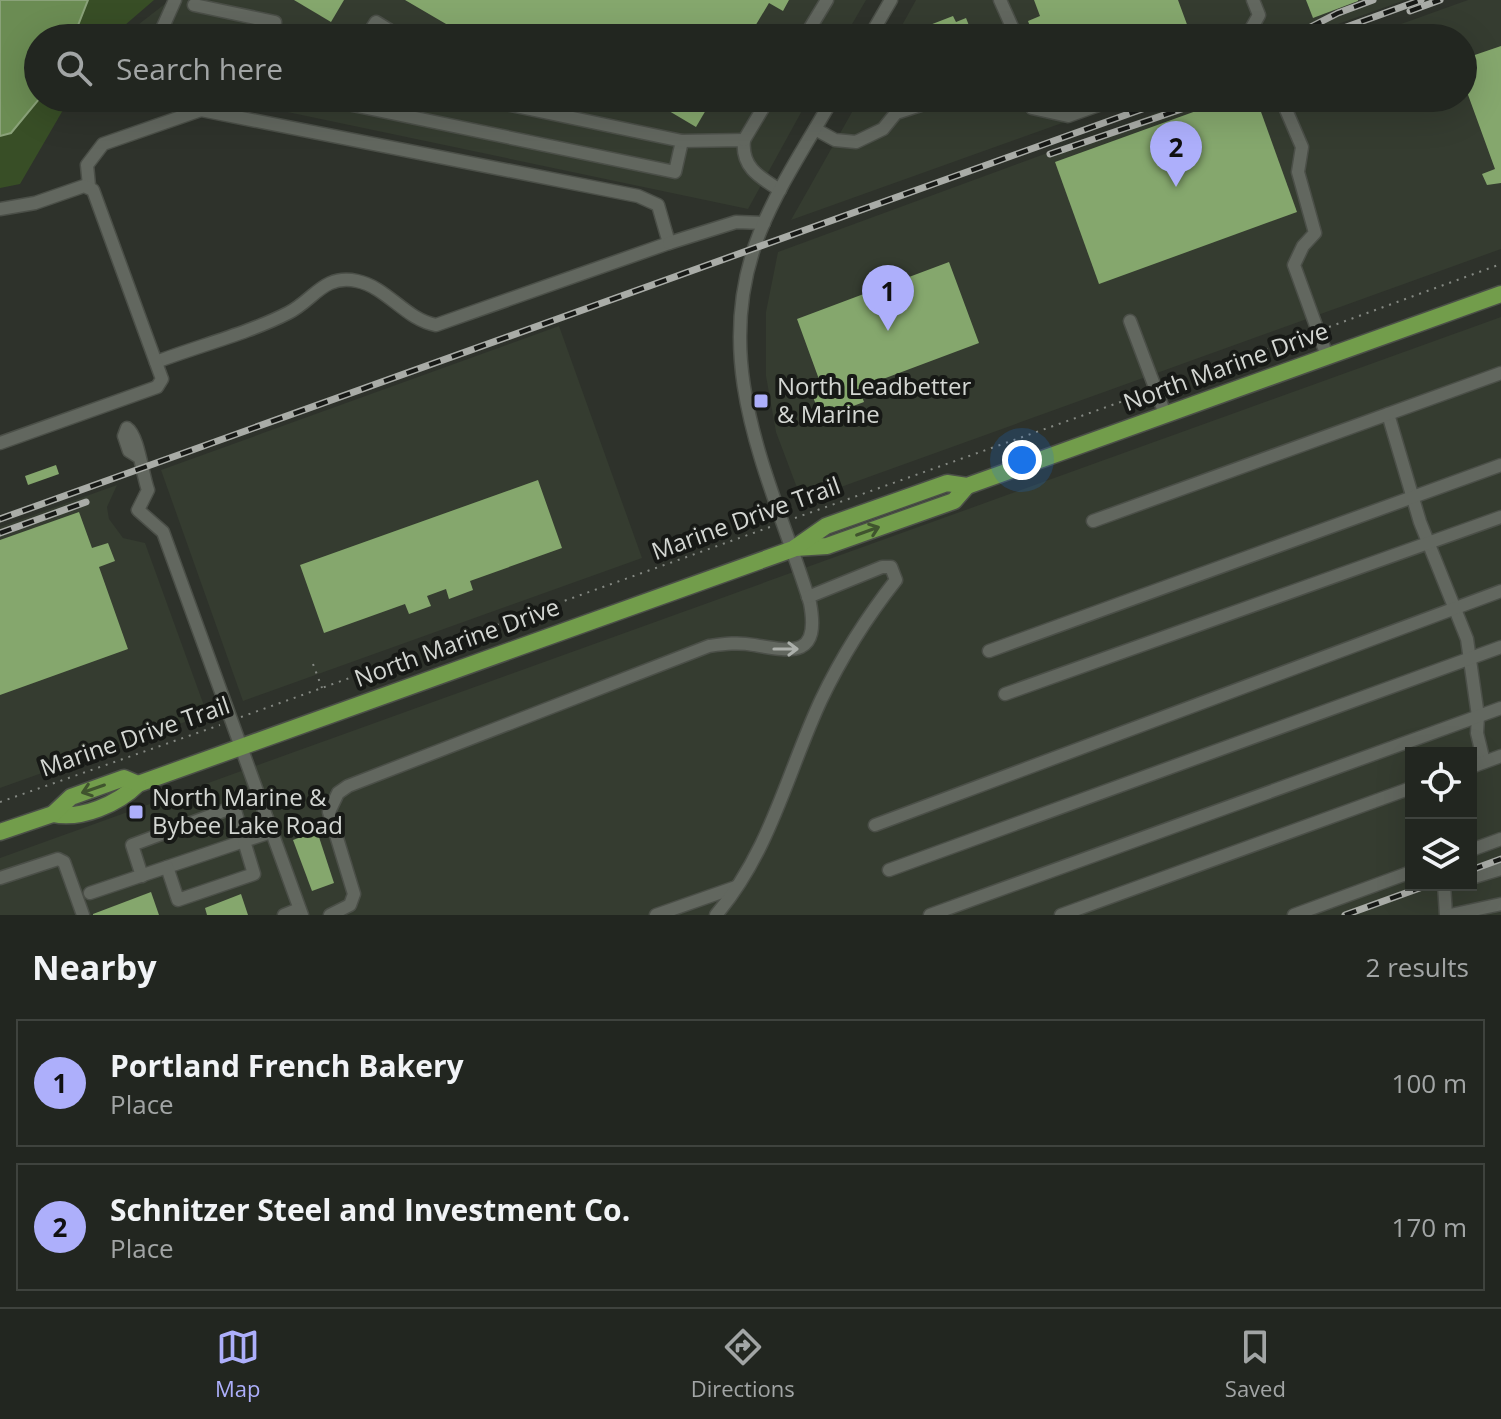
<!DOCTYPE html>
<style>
:root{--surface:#222620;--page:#2a2e29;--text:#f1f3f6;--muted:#a2a5a5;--line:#3f433e;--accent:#adaffb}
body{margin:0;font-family:"Open Sans",sans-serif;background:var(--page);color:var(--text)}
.controls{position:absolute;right:24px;bottom:24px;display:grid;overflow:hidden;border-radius:0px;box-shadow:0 8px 32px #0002}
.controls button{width:72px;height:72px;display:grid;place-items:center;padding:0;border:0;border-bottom:2px solid var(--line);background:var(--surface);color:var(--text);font:40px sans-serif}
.you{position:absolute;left:1022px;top:460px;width:28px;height:28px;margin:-20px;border:6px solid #fff;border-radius:50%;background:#1a73e8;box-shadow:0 0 0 12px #1a73e833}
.badge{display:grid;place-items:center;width:52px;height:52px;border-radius:50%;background:var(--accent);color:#111;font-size:26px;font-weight:700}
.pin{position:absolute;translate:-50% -66px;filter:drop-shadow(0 2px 4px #0008)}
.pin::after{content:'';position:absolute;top:42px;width:28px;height:24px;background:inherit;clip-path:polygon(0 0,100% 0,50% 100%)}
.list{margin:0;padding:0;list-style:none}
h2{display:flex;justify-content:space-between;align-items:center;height:104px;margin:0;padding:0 32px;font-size:34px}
h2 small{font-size:26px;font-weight:400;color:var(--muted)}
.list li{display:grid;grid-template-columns:52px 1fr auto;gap:24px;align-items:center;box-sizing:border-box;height:128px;margin:0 16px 16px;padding:0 16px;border:2px solid var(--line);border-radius:0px}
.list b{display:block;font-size:30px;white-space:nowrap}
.list p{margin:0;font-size:26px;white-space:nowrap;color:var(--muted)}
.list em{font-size:26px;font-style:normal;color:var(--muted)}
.icon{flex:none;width:44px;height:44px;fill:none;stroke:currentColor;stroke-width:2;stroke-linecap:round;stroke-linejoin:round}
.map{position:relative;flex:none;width:1501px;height:915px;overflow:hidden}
.search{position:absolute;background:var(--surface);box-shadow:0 8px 32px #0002;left:24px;right:24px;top:24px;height:88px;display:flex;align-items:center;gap:20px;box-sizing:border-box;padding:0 28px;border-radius:44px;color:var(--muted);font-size:30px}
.sheet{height:392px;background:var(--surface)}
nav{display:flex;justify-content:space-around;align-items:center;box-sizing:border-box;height:112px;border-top:2px solid var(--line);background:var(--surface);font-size:22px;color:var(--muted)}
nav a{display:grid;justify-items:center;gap:4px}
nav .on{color:var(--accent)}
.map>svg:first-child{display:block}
.built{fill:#353c30;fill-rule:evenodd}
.green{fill:#384e26}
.water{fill:#6b8c53;stroke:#8aa279;stroke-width:2}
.building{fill:#85a76d}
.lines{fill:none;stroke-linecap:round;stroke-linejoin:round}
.minor-casing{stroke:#4b4f48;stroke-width:15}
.major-casing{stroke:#4b4f48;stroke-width:19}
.path{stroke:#848882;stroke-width:2;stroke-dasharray:2 6;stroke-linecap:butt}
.minor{stroke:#62675f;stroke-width:12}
.major{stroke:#729d4b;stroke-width:16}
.rail-casing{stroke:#a9aca7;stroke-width:7}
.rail{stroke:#171916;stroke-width:4;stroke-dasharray:12;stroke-linecap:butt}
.oneway{stroke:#40542e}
.oneway2{stroke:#abafaa}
.poi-dot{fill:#adaffb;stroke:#171916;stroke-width:3}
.labels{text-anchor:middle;stroke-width:8;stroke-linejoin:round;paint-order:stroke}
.street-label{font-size:24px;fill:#d3d6d2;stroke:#171916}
.poi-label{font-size:24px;fill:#d3d6d2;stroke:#171916;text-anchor:start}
</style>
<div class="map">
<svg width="1501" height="915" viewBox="0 0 1501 915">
<rect width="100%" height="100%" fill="#2e322b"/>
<g class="built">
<polygon points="170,0 866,0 844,38 128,38 130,31"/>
<polygon points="916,0 1405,0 1299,38 895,38"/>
<polygon points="1468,0 1501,0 1501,249 802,501 776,432 766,376 766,312 778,252 1197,98 1463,98 1463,38 1362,38"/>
<polygon points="221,98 809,98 748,209"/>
<polygon points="860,98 1132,98 791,220"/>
<path d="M1501 317V915H0V858ZM1411 753H1471V885H1411Z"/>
<polygon points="559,326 642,558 243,701 161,470"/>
<polygon points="117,485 107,507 109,519 123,538 145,543 207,714 0,788 0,527"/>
</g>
<polygon class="green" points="0,0 154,0 125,25 118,38 38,38 38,98 70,98 20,184 0,188"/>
<polygon class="water" points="0,0 88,0 73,38 38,38 40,98 11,133 0,136"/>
<g class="building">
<polygon points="294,0 344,0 331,22"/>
<polygon points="405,0 789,0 783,11 769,3 748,38 470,38"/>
<polygon points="1034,0 1178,0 1192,38 1034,38 1028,21 1040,16"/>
<polygon points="1306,0 1358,0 1358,1 1313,18"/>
<polygon points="953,16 956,22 966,18 974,38 926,38 922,28"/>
<polygon points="1501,46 1501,183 1487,185 1482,174 1495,169 1463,81 1463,59"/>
<polygon points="647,98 713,98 696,127"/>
<polygon points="1232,98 1256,98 1297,212 1099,284 1055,162"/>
<polygon points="949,262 979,343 859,388 864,402 821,418 813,397 824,393 797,319"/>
<polygon points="56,465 59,474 28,485 25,476"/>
<polygon points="538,480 562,548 470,581 473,590 449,599 446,589 427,596 431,606 409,614 405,604 324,633 300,565"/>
<polygon points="79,512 92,548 108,543 115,561 99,567 128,649 0,695 0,540"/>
<polygon points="317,831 334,883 312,891 293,840"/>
<polygon points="151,892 159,915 93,915 93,914"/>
<polygon points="241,894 248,915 207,915 205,908"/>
</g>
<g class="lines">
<g class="minor-casing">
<g id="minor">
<polyline points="1000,0 1017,38"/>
<polyline points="194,5 275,22 272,38"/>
<polyline points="187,37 190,38"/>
<polyline points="158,38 175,0"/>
<polyline points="366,38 376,22 402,38"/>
<polyline points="804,38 827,0"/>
<polyline points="869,38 891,0"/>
<polyline points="1246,38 1259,15 1253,0"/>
<polyline points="319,98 675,172 682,141"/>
<path d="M478 98 682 141 744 140C741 167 759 177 780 190"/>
<polyline points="1027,98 1032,108 1068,116 1118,98"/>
<polyline points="1281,98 1302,147 1298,172 1315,233 1303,246 1294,265 1327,356"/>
<polyline points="815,129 835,140 856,142 883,129 896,113 942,98"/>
<polyline points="744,140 769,98"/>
<path d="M89 186 87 165 103 144 201 110 638 196 658 205 669 243 436 325C406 320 387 287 357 281 323 274 314 300 288 313 249 333 198 346 156 362"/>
<polyline points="0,209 35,203 84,186 93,190 162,379 157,387 0,443"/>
<polyline points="669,243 736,222 764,223"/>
<polyline points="1130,321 1165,414"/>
<polyline points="1388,414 1420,522 1467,639 1478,716 1477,733 1484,762"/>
<path d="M137 456 129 451 124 436 127 428C138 435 142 473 148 490L138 510 163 532 302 915"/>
<polyline points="1093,521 1501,373"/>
<polyline points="989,651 1501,465"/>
<polyline points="1005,694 1501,517"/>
<polyline points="1471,767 1501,756"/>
<polyline points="875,825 1501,591"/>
<polyline points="1471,850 1501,839"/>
<polyline points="889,870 1501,647"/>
<polyline points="142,876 132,845 234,807 244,841 167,867"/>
<polyline points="0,878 58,859 64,862 83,915"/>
<polyline points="1471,878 1501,869"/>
<polyline points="1444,885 1446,915"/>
<polyline points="90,893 167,867 178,900 254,874 244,841 271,832"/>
<polyline points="284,915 299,909"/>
<path d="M330 915 350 905 354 894 329 812 338 793 348 786 709 646C724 644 738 642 754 645 794 652 820 657 810 603 771 478 707 364 760 232 779 185 808 142 833 98"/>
<polyline points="656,915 736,887"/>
<path d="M716 915C770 852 787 773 821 700 842 656 866 618 896 580L891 567H882L808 597"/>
<polyline points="930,915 1501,708"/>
<polyline points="1061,915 1411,788"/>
<polyline points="1294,915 1411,872"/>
<polyline points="1450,915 1501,904"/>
</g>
</g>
<g class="major-casing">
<g id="major">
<polyline points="795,548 827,546 954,501 967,486"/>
<path d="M53 814C81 820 118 804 138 784L793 549 826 526 947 483 967 486 1501 294"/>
<polyline points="0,832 53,814 71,797 124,778 138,784"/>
</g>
</g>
<g class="path">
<polyline points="1329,327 1501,264"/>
<polyline points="1168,385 1305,336"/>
<polyline points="795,518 1143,394"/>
<polyline points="313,664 322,688"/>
<polyline points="241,717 770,527"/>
<polyline points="0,802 220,725"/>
</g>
<use href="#minor" class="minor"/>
<use href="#major" class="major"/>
<g class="rail-casing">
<g id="rail">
<polyline points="1410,11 1440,0"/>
<polyline points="1289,38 1338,13 1373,0"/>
<polyline points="1316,38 1421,0"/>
<polyline points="1050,154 1205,101"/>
<polyline points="0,519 1173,98"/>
<polyline points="0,533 86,502"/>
<polyline points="1471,870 1501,859"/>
<polyline points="1345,915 1428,885"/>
</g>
</g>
<use href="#rail" class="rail"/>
</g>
<defs><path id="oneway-shaft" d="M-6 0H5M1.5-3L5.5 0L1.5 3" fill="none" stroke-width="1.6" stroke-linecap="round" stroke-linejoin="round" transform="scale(2)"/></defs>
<g class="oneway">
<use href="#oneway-shaft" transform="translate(868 531) rotate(-20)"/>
<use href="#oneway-shaft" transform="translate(93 789) rotate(161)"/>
</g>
<use class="oneway2" href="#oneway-shaft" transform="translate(786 649)"/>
<g class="poi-dot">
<rect x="753" y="393" width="16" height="16" rx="4"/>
<rect x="128" y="804" width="16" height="16" rx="4"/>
</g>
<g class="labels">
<g class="street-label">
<text transform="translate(1226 367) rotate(-20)" y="8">North Marine Drive</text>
<text transform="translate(746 519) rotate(-20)" y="8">Marine Drive Trail</text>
<text transform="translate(457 643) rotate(-20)" y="8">North Marine Drive</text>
<text transform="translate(135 737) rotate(-19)" y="8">Marine Drive Trail</text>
</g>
<g class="poi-label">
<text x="777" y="395">North Leadbetter<tspan x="777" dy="28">&amp; Marine</tspan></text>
<text x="152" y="806">North Marine &amp;<tspan x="152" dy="28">Bybee Lake Road</tspan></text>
</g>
</g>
</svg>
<div class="controls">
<button><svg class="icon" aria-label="locate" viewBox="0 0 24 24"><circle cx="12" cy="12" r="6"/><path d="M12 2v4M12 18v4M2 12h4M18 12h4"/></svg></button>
<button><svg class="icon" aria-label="layers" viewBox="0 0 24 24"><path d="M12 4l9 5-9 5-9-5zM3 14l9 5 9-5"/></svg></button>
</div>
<div class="you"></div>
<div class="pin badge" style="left:888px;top:331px">1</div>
<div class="pin badge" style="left:1176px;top:187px">2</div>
<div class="search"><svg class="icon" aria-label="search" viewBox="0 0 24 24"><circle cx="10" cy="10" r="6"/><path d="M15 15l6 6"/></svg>Search here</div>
</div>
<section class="sheet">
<h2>Nearby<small>2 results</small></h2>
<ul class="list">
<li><span class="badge">1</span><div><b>Portland French Bakery</b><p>Place</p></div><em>100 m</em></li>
<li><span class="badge">2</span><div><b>Schnitzer Steel and Investment Co.</b><p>Place</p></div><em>170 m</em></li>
</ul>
</section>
<nav>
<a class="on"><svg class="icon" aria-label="map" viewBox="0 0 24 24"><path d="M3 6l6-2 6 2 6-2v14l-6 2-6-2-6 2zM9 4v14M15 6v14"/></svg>Map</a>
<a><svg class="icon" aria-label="directions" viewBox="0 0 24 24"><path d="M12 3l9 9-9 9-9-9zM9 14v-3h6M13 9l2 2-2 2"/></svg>Directions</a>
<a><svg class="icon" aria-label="saved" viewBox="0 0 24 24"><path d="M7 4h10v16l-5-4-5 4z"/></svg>Saved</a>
</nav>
